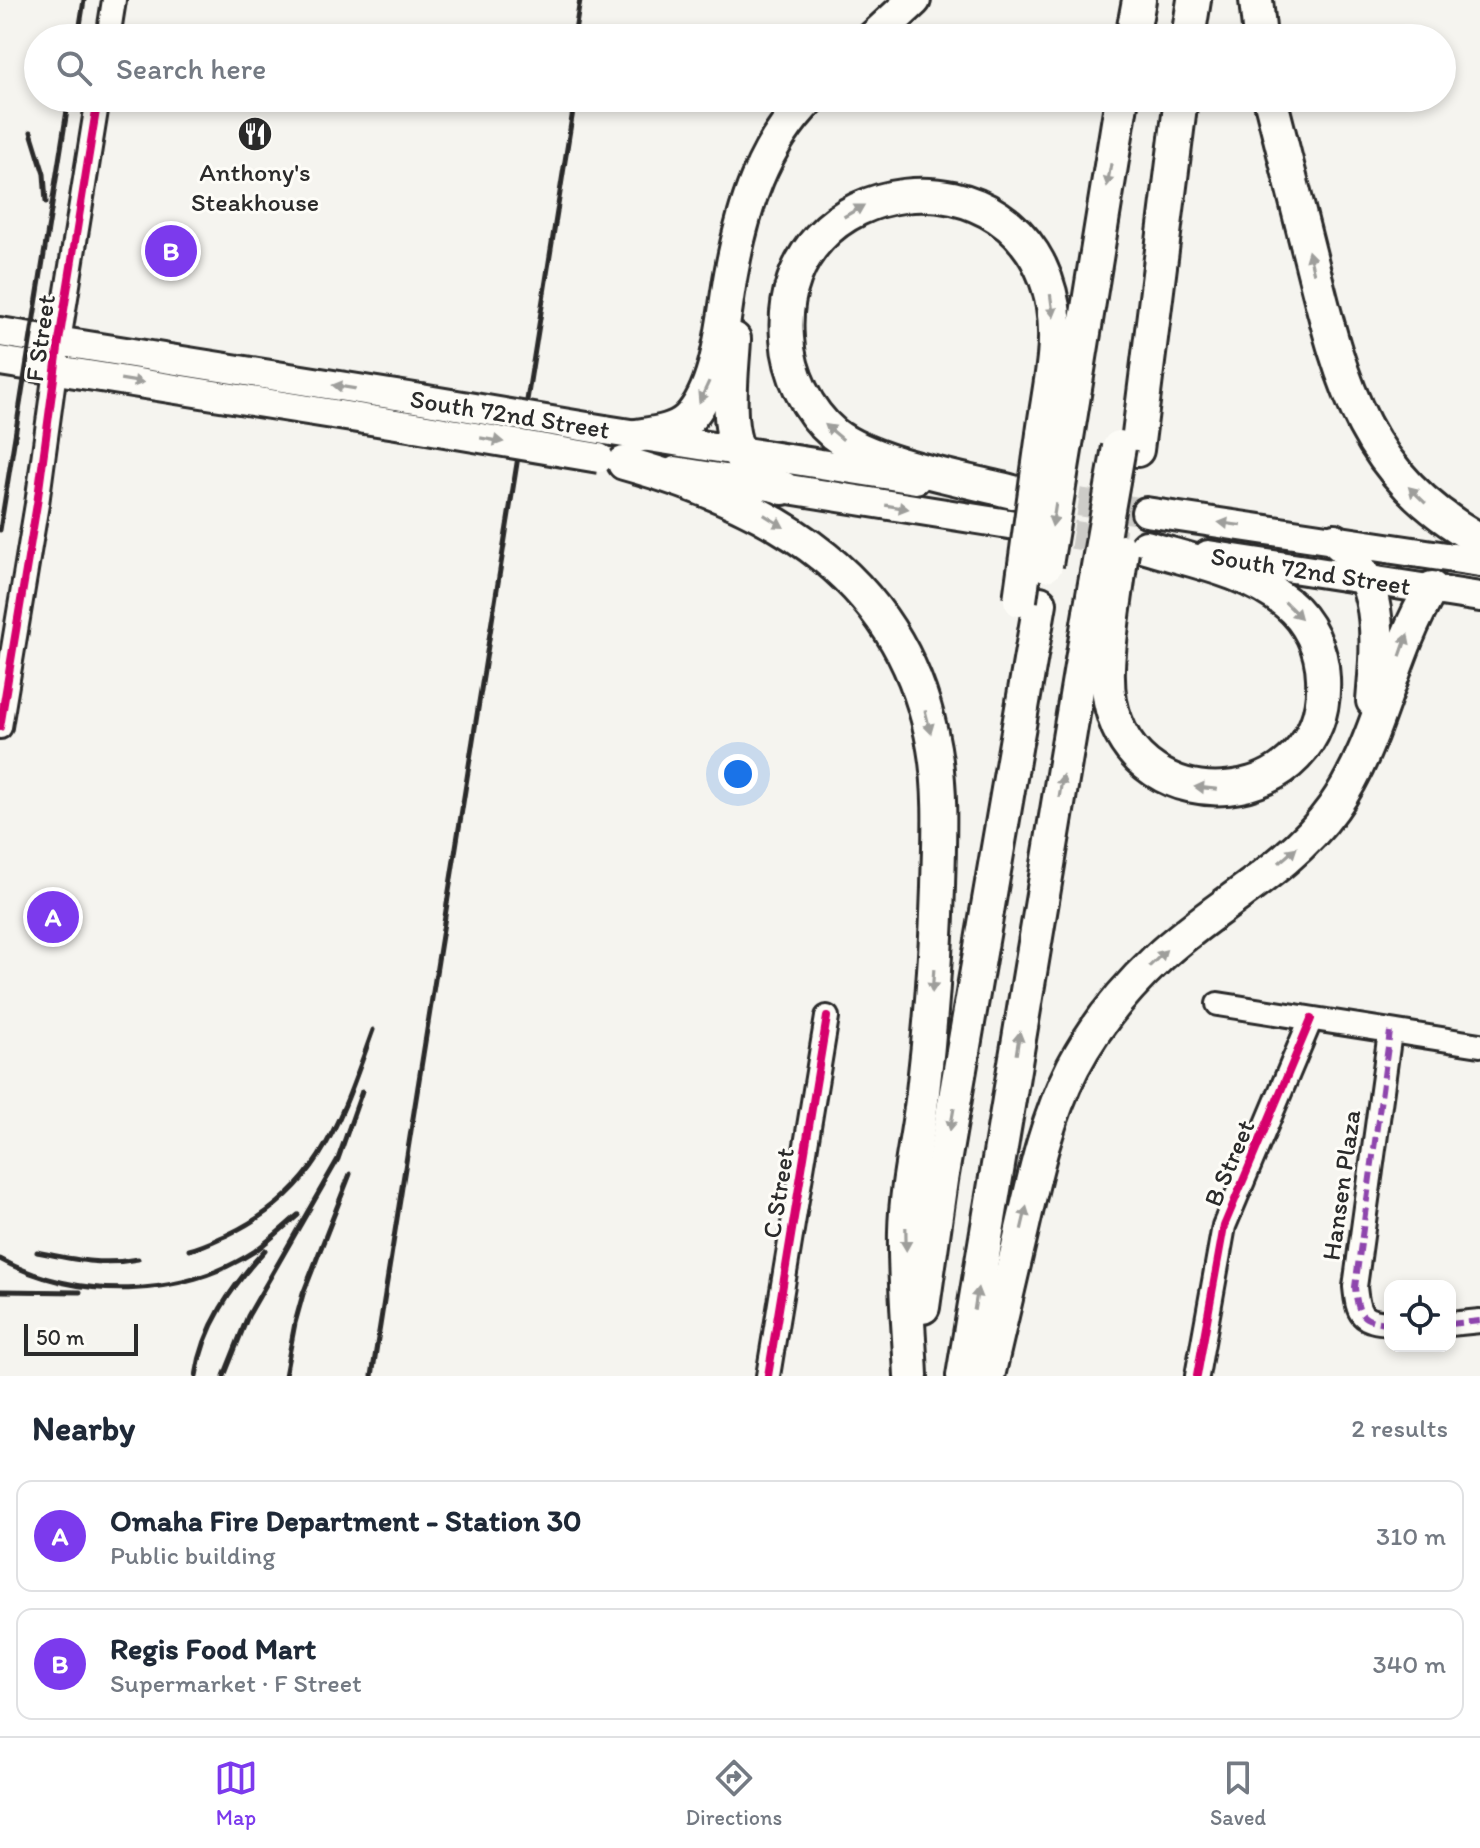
<!DOCTYPE html>
<meta charset="utf-8">
<style>
:root{--surface:#fff;--page:#f2f2f3;--text:#1f2937;--muted:#747a83;--line:#e0e1e3;--accent:#7c3aed}
body{margin:0;font-family:Itim,sans-serif;background:var(--page);color:var(--text)}
.controls{position:absolute;right:24px;bottom:24px;display:grid;overflow:hidden;border-radius:16px;box-shadow:0 4px 12px #0003}
.controls button{width:72px;height:72px;display:grid;place-items:center;padding:0;border:0;border-bottom:2px solid var(--line);background:var(--surface);color:var(--text);font:40px sans-serif}
.scale{position:absolute;left:24px;bottom:20px;width:114px;box-sizing:border-box;padding-left:8px;border:4px solid #2b2b2b;border-top:0;font-size:22px;line-height:28px;white-space:nowrap;color:#2b2b2b;-webkit-text-stroke:6px #fdfcf7;paint-order:stroke}
.you{position:absolute;left:738px;top:774px;width:28px;height:28px;margin:-20px;border:6px solid #fff;border-radius:50%;background:#1a73e8;box-shadow:0 0 0 12px #1a73e833}
.badge{display:grid;place-items:center;width:52px;height:52px;border-radius:50%;background:var(--accent);color:#fff;font-size:26px;font-weight:700}
.pin{position:absolute;translate:-50% -50%;border:4px solid #fff;box-shadow:0 2px 8px #0006}
.list{margin:0;padding:0;list-style:none}
h2{display:flex;justify-content:space-between;align-items:center;height:104px;margin:0;padding:0 32px;font-size:34px}
h2 small{font-size:26px;font-weight:400;color:var(--muted)}
.list li{display:grid;grid-template-columns:52px 1fr auto;gap:24px;align-items:center;box-sizing:border-box;height:112px;margin:0 16px 16px;padding:0 16px;border:2px solid var(--line);border-radius:16px}
.list b{display:block;font-size:30px;white-space:nowrap}
.list p{margin:0;font-size:26px;white-space:nowrap;color:var(--muted)}
.list em{font-size:26px;font-style:normal;color:var(--muted)}
.icon{flex:none;width:44px;height:44px;fill:none;stroke:currentColor;stroke-width:2;stroke-linecap:round;stroke-linejoin:round}
.map{position:relative;flex:none;width:1480px;height:1376px;overflow:hidden}
.search{position:absolute;background:var(--surface);box-shadow:0 4px 12px #0003;left:24px;right:24px;top:24px;height:88px;display:flex;align-items:center;gap:20px;box-sizing:border-box;padding:0 28px;border-radius:44px;color:var(--muted);font-size:30px}
.sheet{height:360px;background:var(--surface)}
nav{display:flex;justify-content:space-around;align-items:center;box-sizing:border-box;height:112px;border-top:2px solid var(--line);background:var(--surface);font-size:22px;color:var(--muted)}
nav a{display:grid;justify-items:center;gap:4px}
nav .on{color:var(--accent)}
.map>svg:first-child{display:block}
.lines{fill:none;stroke-linecap:round;stroke-linejoin:round}
.major-tunnel{stroke:#cdccc8;stroke-width:28;stroke-dasharray:28 14;stroke-linecap:butt}
.minor-casing{stroke:#2b2b2b;stroke-width:28}
.major-casing{stroke:#2b2b2b;stroke-width:34}
.highway-casing{stroke:#2b2b2b;stroke-width:38}
.minor{stroke:#fdfcf7;stroke-width:22}
.major{stroke:#fdfcf7;stroke-width:28}
.highway{stroke:#fdfcf7;stroke-width:32}
.rail{stroke:#2b2b2b;stroke-width:5}
.major-bridge-casing{stroke:#2b2b2b;stroke-width:34;stroke-linecap:butt}
.highway-bridge-casing{stroke:#2b2b2b;stroke-width:38;stroke-linecap:butt}
.major-bridge{stroke:#fdfcf7;stroke-width:28}
.highway-bridge{stroke:#fdfcf7;stroke-width:32}
.quiet{stroke:#8e44ad;stroke-width:6;stroke-dasharray:12 6;stroke-linecap:butt}
.cycleway-casing{stroke:#fdfcf7;stroke-width:13}
.cycleway{stroke:#d6006c;stroke-width:8}
.oneway{fill:#9e9e9b}
.labels{text-anchor:middle;stroke-width:6;stroke-linejoin:round;paint-order:stroke}
.poi-label{font-size:26px;fill:#2b2b2b;stroke:#fdfcf7}
.street-label{font-size:26px;fill:#2b2b2b;stroke:#fdfcf7}
</style>
<div class="map">
<svg width="1480" height="1376" viewBox="0 0 1480 1376">
<rect width="100%" height="100%" fill="#f5f4ef"/>
<filter id="ink" filterUnits="userSpaceOnUse"><feTurbulence type="fractalNoise" baseFrequency=".0125" numOctaves="2"/><feDisplacementMap in="SourceGraphic" scale="16" xChannelSelector="R" yChannelSelector="G"/><feConvolveMatrix kernelMatrix="1 2 1 2 8 2 1 2 1" color-interpolation-filters="sRGB"/></filter>
<g filter="url(#ink)">
<g class="lines">
<g class="major-tunnel">
<polyline points="1037,496 1146,512"/>
<polyline points="1031,528 1124,543"/>
</g>
<g class="minor-casing">
<g id="minor">
<polyline points="108,38 114,0"/>
<polyline points="0,727 37,504 59,341 98,98"/>
<polyline points="1218,1004 1480,1045"/>
<path d="M1390 1323C1361 1321 1358 1316 1355 1287L1390 1032"/>
<polyline points="1450,1324 1480,1321"/>
<polyline points="768,1376 827,1017"/>
<polyline points="1197,1376 1224,1226 1311,1019"/>
</g>
</g>
<g class="major-casing">
<g id="major">
<polyline points="0,332 421,399"/>
<polyline points="0,361 415,427"/>
<polyline points="605,430 916,479"/>
<polyline points="675,471 1015,525"/>
<polyline points="1146,512 1480,562"/>
<path id="s1" d="M1208 555 1480 597"/>
</g>
</g>
<g class="highway-casing">
<g id="highway">
<polyline points="1256,0 1260,38"/>
<polyline points="873,38 914,0"/>
<polyline points="1132,38 1139,0"/>
<polyline points="1188,38 1194,0"/>
<path d="M1270 98C1284 153 1298 209 1312 264 1342 384 1364 476 1480 540"/>
<path d="M734 339C732 382 719 451 760 479 767 483 776 485 783 488"/>
<path d="M636 436C654 433 674 432 688 419 720 386 723 317 731 274 743 208 762 146 810 98"/>
<polyline points="1067,438 1122,98"/>
<polyline points="1137,450 1181,98"/>
<path d="M624 463C776 505 905 579 934 748 942 794 939 841 938 887 936 955 931 1024 923 1092 918 1138 906 1185 905 1231 904 1279 909 1328 911 1376"/>
<path d="M1013 492C964 479 872 464 834 434 807 411 789 374 787 338 774 168 1025 139 1053 307 1060 348 1048 393 1043 434"/>
<path d="M1335 540C1385 580 1378 642 1373 701"/>
<path d="M1113 616C1110 643 1105 673 1110 701 1135 830 1330 811 1323 678 1322 649 1309 621 1287 603 1248 571 1192 561 1146 547"/>
<polyline points="923,1307 941,1180 1040,603"/>
<polyline points="963,1376 1090,612"/>
<path d="M988 1376C999 1329 1010 1281 1021 1234 1034 1177 1046 1120 1073 1067 1094 1027 1125 989 1158 958 1213 906 1288 871 1333 808 1381 741 1389 657 1432 588"/>
</g>
</g>
<use href="#minor" class="minor"/>
<use href="#major" class="major"/>
<use href="#highway" class="highway"/>
<g class="rail">
<polyline points="78,38 84,0"/>
<polyline points="574,38 580,0"/>
<polyline points="31,132 44,174 46,202"/>
<polyline points="0,530 69,98"/>
<path d="M189 1250C203 1247 216 1240 229 1234 321 1190 341 1118 373 1030"/>
<path d="M37 1252C71 1259 103 1266 138 1259"/>
<path d="M0 1259C76 1301 182 1299 255 1251 270 1240 284 1227 298 1215"/>
<polyline points="0,1291 80,1292"/>
<path d="M196 1376C203 1327 232 1286 265 1250"/>
<polyline points="224,1376 248,1316 338,1159 362,1091"/>
<polyline points="285,1376 295,1323 303,1294 350,1174"/>
<polyline points="372,1376 575,98"/>
</g>
<g class="major-bridge-casing">
<g id="major-bridge">
<polyline points="421,399 605,430"/>
<polyline points="415,427 599,458"/>
</g>
</g>
<g class="highway-bridge-casing">
<g id="highway-bridge">
<polyline points="1046,565 1067,438"/>
<polyline points="1020,600 1043,434"/>
<polyline points="1090,612 1119,447"/>
<polyline points="1113,616 1122,551"/>
</g>
</g>
<use href="#major-bridge" class="major-bridge"/>
<use href="#highway-bridge" class="highway-bridge"/>
<g class="quiet">
<path d="M1390 1323C1361 1321 1358 1316 1355 1287L1390 1032"/>
<polyline points="1450,1324 1480,1321"/>
</g>
<g class="cycleway-casing">
<g id="cycleway">
<polyline points="0,727 37,504 59,341 98,98"/>
<polyline points="768,1376 827,1017"/>
<polyline points="1197,1376 1224,1226 1311,1019"/>
</g>
</g>
<use href="#cycleway" class="cycleway"/>
</g>
<defs><path id="oneway-solid" d="M-6-.8H1V-3.2L6.5 0L1 3.2V.8H-6Z" transform="scale(2)"/></defs>
<g class="oneway">
<use href="#oneway-solid" transform="translate(1109 175) rotate(100)"/>
<use href="#oneway-solid" transform="translate(854 211) rotate(-30)"/>
<use href="#oneway-solid" transform="translate(1311 262) rotate(-104)"/>
<use href="#oneway-solid" transform="translate(1052 306) rotate(82)"/>
<use href="#oneway-solid" transform="translate(132 381) rotate(9)"/>
<use href="#oneway-solid" transform="translate(344 387) rotate(-171)"/>
<use href="#oneway-solid" transform="translate(704 392) rotate(115)"/>
<use href="#oneway-solid" transform="translate(834 432) rotate(-140)"/>
<use href="#oneway-solid" transform="translate(492 440) rotate(10)"/>
<use href="#oneway-solid" transform="translate(1417 495) rotate(-136)"/>
<use href="#oneway-solid" transform="translate(897 507) rotate(9)"/>
<use href="#oneway-solid" transform="translate(1054 515) rotate(99)"/>
<use href="#oneway-solid" transform="translate(774 521) rotate(32)"/>
<use href="#oneway-solid" transform="translate(1230 524) rotate(-172)"/>
<use href="#oneway-solid" transform="translate(1293 610) rotate(45)"/>
<use href="#oneway-solid" transform="translate(1404 645) rotate(-71)"/>
<use href="#oneway-solid" transform="translate(928 722) rotate(76)"/>
<use href="#oneway-solid" transform="translate(1061 786) rotate(-81)"/>
<use href="#oneway-solid" transform="translate(1206 788) rotate(-174)"/>
<use href="#oneway-solid" transform="translate(1288 855) rotate(-41)"/>
<use href="#oneway-solid" transform="translate(1158 958) rotate(-44)"/>
<use href="#oneway-solid" transform="translate(933 981) rotate(94)"/>
<use href="#oneway-solid" transform="translate(1018 1043) rotate(-81)"/>
<use href="#oneway-solid" transform="translate(952 1119) rotate(100)"/>
<use href="#oneway-solid" transform="translate(1024 1218) rotate(-77)"/>
<use href="#oneway-solid" transform="translate(906 1239) rotate(89)"/>
<use href="#oneway-solid" transform="translate(976 1299) rotate(-81)"/>
</g>
</g>
<defs>
<g id="restaurant-disc" transform="scale(1.8)"><circle r="9.5" fill="#2b2b2b" stroke="#fdfcf7"/><path d="M-5-6h1v4h1v-4h1v4h1v-4h1v5L-1.5 .5V6h-2V.5L-5-1ZM5-6V6H3V1.5H1.5Q1.5-4 5-6Z" fill="#fff"/></g>
</defs>
<g fill-rule="evenodd">
<use href="#restaurant-disc" x="255" y="134"/>
</g>
<g class="labels">
<g class="poi-label">
<text x="255" y="181">Anthony's<tspan x="255" dy="30">Steakhouse</tspan></text>
</g>
<g class="street-label">
<text transform="translate(40 338) rotate(-82)" y="9">F Street</text>
<text transform="translate(510 414) rotate(9)" y="9">South 72nd Street</text>
<text dy="9" stroke="none"><textPath href="#s1" startOffset="104">South 72nd Street</textPath></text>
<text transform="translate(1229 1163) rotate(-67)" y="9">B Street</text>
<text transform="translate(1341 1185) rotate(-82)" y="9">Hansen Plaza</text>
<text transform="translate(778 1193) rotate(-81)" y="9">C Street</text>
</g>
</g>
</svg>
<div class="controls">
<button><svg class="icon" aria-label="locate" viewBox="0 0 24 24"><circle cx="12" cy="12" r="6"/><path d="M12 2v4M12 18v4M2 12h4M18 12h4"/></svg></button>
</div>
<div class="scale">50 m</div>
<div class="you"></div>
<div class="pin badge" style="left:53px;top:917px">A</div>
<div class="pin badge" style="left:171px;top:251px">B</div>
<div class="search"><svg class="icon" aria-label="search" viewBox="0 0 24 24"><circle cx="10" cy="10" r="6"/><path d="M15 15l6 6"/></svg>Search here</div>
</div>
<section class="sheet">
<h2>Nearby<small>2 results</small></h2>
<ul class="list">
<li><span class="badge">A</span><div><b>Omaha Fire Department - Station 30</b><p>Public building</p></div><em>310 m</em></li>
<li><span class="badge">B</span><div><b>Regis Food Mart</b><p>Supermarket · F Street</p></div><em>340 m</em></li>
</ul>
</section>
<nav>
<a class="on"><svg class="icon" aria-label="map" viewBox="0 0 24 24"><path d="M3 6l6-2 6 2 6-2v14l-6 2-6-2-6 2zM9 4v14M15 6v14"/></svg>Map</a>
<a><svg class="icon" aria-label="directions" viewBox="0 0 24 24"><path d="M12 3l9 9-9 9-9-9zM9 14v-3h6M13 9l2 2-2 2"/></svg>Directions</a>
<a><svg class="icon" aria-label="saved" viewBox="0 0 24 24"><path d="M7 4h10v16l-5-4-5 4z"/></svg>Saved</a>
</nav>
